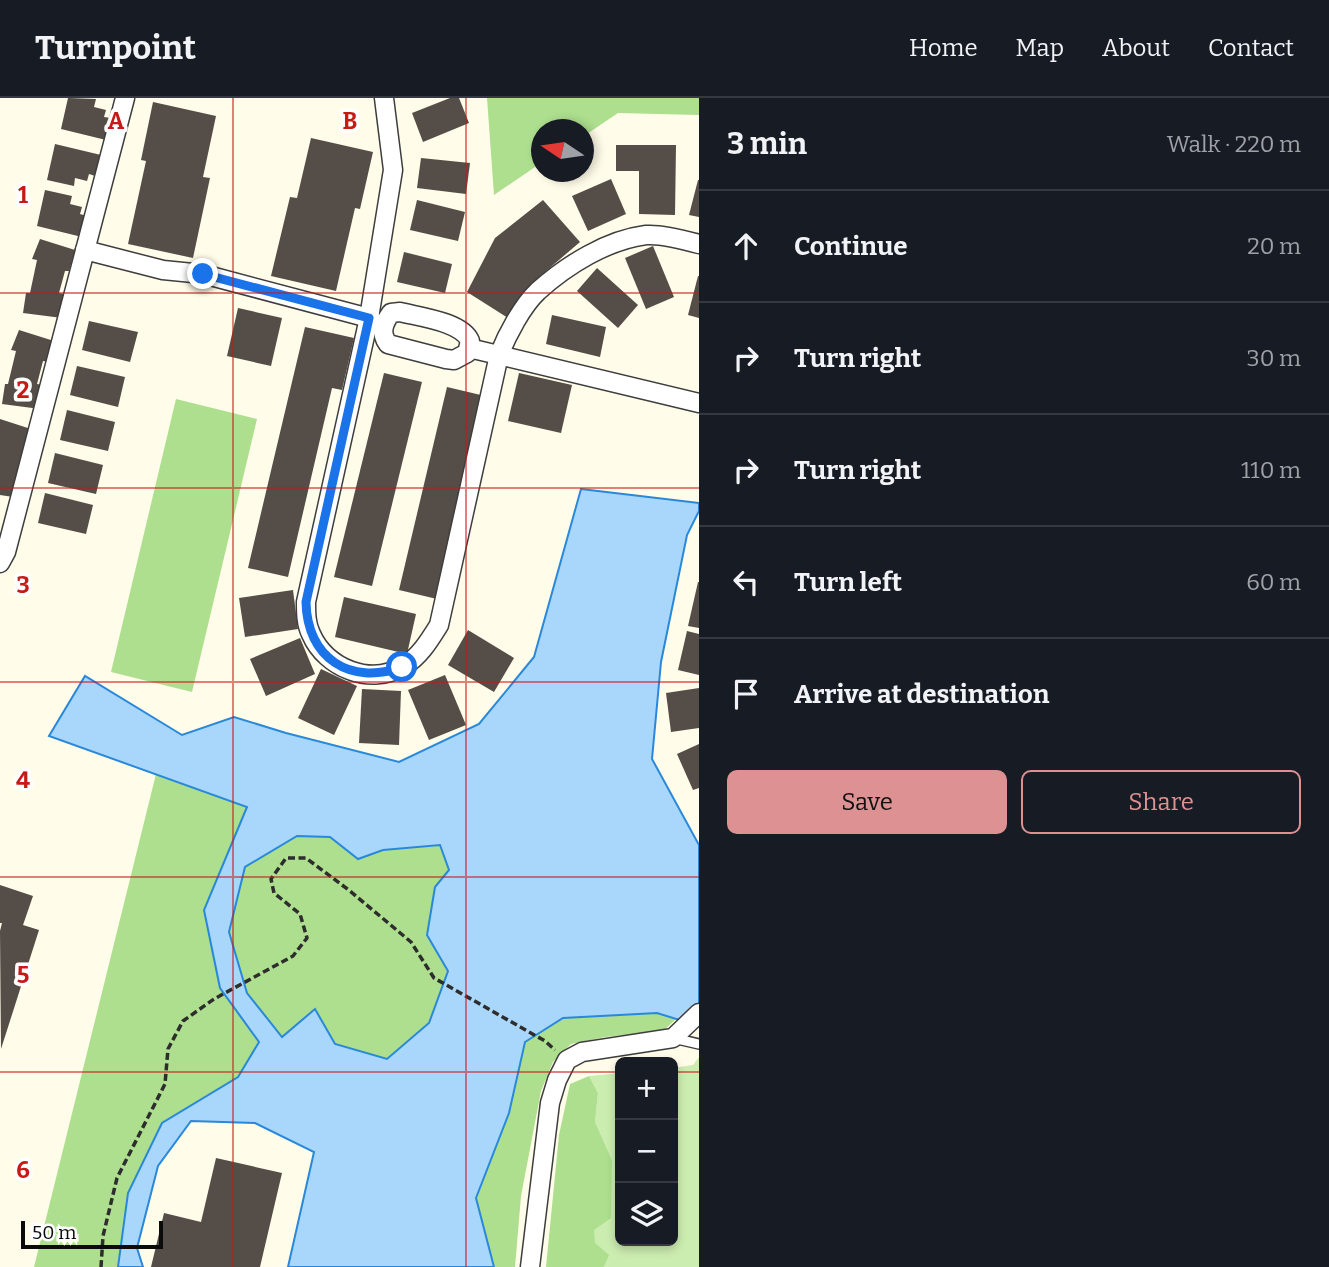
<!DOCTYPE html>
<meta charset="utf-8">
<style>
:root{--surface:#171b24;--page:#20242c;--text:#f1f3f6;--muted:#9ea1a6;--line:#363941;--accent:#de9192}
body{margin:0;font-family:Bitter,serif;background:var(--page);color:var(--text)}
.controls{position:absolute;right:21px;bottom:21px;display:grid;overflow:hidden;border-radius:10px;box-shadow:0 4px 10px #0003}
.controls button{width:63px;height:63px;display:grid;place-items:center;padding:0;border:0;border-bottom:2px solid var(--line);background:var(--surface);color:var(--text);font:35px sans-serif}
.compass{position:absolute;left:531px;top:21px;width:63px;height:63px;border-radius:50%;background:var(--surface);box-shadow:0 4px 10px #0003;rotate:283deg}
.scale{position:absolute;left:21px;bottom:18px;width:142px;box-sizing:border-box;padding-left:7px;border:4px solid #0b0b0b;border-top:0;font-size:19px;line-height:24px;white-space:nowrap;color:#0b0b0b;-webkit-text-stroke:5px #fff;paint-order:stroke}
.stop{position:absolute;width:21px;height:21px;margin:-16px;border:5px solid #1a73e8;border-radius:50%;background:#fff}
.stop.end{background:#1a73e8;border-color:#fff;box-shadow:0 2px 7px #0008}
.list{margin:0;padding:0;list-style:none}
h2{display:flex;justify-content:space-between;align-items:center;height:91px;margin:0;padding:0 28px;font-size:30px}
h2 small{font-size:23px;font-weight:400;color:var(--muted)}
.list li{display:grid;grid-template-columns:46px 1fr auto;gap:21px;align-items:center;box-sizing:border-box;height:112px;padding:0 28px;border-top:2px solid var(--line)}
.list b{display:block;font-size:26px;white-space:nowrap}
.list em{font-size:23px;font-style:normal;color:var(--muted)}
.actions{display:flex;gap:14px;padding:21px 28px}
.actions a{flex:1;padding:16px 0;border:2px solid var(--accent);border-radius:10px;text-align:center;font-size:24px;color:var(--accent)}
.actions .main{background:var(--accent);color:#111}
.icon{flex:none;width:38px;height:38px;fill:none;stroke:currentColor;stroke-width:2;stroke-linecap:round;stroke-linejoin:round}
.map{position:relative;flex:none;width:699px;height:1169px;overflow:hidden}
header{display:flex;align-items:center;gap:42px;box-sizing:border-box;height:98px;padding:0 35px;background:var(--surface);border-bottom:2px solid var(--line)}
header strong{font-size:33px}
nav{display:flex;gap:38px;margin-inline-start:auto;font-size:24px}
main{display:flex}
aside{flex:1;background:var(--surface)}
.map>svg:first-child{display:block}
.green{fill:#ccedb0}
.forest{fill:#addf8e}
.water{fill:#a9d7fc;stroke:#2988d9;stroke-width:2;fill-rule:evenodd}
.building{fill:#554d47}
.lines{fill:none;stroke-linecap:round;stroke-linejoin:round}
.service-casing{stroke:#3e3e3e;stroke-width:12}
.minor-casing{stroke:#3e3e3e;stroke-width:21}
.path{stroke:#2d2d2d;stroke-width:3.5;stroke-dasharray:7 3.5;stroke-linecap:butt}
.service{stroke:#fff;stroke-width:9}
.minor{stroke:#fff;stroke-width:18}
.route{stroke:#1a73e8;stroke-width:9}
.grid{fill:none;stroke:#c71a17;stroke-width:2;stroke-opacity:0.55}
.grid-label{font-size:23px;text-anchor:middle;font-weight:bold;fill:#c71a17;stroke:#fff;stroke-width:7;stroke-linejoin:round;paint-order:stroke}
</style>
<header>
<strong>Turnpoint</strong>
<nav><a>Home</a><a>Map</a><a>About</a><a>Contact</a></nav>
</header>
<main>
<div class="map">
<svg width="699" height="1169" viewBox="0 0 699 1169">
<rect width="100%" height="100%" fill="#fffce9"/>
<polygon class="green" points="699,959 699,1169 604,1169 608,1157 594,1145 594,1132 612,1062 595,1024 598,995 589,978 620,975 620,1143 673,1143 673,970 693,967"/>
<g class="forest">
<polygon points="487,0 699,0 699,17 618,15 584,38 584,32 542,32 541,65 494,97"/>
<polygon points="176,301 257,321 192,594 111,574"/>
<polygon points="156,676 247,709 204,812 220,890 259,944 238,979 162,1025 128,1094 118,1169 34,1169"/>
<polygon points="297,738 330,739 358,761 383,752 440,747 449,772 435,789 427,837 448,873 429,925 387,961 335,946 282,939 247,895 229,834 245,769"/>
<polygon points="657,915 676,921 663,933 605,939 571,946 553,964 541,993 521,1098 515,1169 494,1169 476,1100 509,1015 525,944 563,920"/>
<polygon points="589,978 598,995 595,1024 612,1062 611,1120 594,1132 595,1145 609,1157 604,1169 546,1169 559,1037 570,986"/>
</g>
<path class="water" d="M581 391 699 405V413L687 437 661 564 652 661 699 747V928L657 915 563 920 525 944 509 1015 476 1100 494 1169H288L314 1054 255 1025 191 1023 158 1068 137 1150 143 1169H118L128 1095 162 1025 238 979 259 944 220 890 204 812 247 709 49 638 85 578 182 637 234 619 286 635 399 664 479 626 534 559ZM297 738 330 739 358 761 383 752 440 747 449 772 435 789 427 837 448 873 429 925 387 961 335 946 315 911 282 939 247 895 229 834 245 769Z"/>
<g class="building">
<polygon points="68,0 96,1 94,9 106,12 104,19 111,20 106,42 61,31"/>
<polygon points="450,0 459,0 469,25 423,44 412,15"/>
<polygon points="153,4 216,18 203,79 210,80 193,160 128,146 146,63 141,62"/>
<polygon points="311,40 373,54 360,111 355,110 336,193 271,178 290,99 297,100"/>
<polygon points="55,46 101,57 95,78 89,76 87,83 75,80 74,88 47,82"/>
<polygon points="616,47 676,47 675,117 639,116 639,73 616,73"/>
<polygon points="421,60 470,65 466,96 417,90"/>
<polygon points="611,81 626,116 588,133 572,98"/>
<polygon points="698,82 699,82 699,119 689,117"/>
<polygon points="45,92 72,98 70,106 82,109 80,116 87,118 82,139 37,128"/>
<polygon points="417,102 465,114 458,143 410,132"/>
<polygon points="543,102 580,144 539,179 511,222 467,194 495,140"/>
<polygon points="40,141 75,152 69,173 65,173 59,195 64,196 62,220 23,215 26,195 30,195 37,162 32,161"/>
<polygon points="653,148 674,199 646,211 625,160"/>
<polygon points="404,154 452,166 445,195 397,184"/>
<polygon points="597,170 638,207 618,230 577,193"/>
<polygon points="698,178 699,178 699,220 688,217"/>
<polygon points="238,210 282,220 271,268 227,258"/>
<polygon points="552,217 606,229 600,259 546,246"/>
<polygon points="89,223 138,234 130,264 82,252"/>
<polygon points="305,229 354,240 342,292 332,290 288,479 248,470"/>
<polygon points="19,232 54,243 48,264 43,263 37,286 43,287 40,311 2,306 5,286 8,286 16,253 11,252"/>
<polygon points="77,268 125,279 118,309 70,297"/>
<polygon points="384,275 422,284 372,488 334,479"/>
<polygon points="519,275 572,287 561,335 508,323"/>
<polygon points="447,289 485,298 437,501 399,492"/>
<polygon points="67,312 115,324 108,353 60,342"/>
<polygon points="0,321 34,332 28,353 23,352 17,375 22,376 20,400 0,397"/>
<polygon points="55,355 103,367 96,396 48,385"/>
<polygon points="45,395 93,407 86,436 38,425"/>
<polygon points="698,484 699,484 699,530 688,528"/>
<polygon points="293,492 298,531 245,539 239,500"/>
<polygon points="344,499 416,516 407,556 335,539"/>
<polygon points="468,532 514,560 494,594 448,567"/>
<polygon points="687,533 699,536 699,577 678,572"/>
<polygon points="300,540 315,576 266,598 250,561"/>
<polygon points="321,571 357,588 334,637 298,620"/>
<polygon points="445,577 466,627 429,642 408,592"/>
<polygon points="699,590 699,630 671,634 666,595"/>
<polygon points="362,591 401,593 399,647 359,645"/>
<polygon points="699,646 699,690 693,692 677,656"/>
<polygon points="0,787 33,798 23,827 39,832 1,951 0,833 2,825 0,825"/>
<polygon points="216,1060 282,1075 260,1169 151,1169 164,1115 201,1124"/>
</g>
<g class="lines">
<g class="service-casing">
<polyline id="service" points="673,940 699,946"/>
</g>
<g class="minor-casing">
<g id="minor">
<path d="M384 0 393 72 369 220 306 504C306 515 306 526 311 536 326 571 371 588 404 568 420 558 429 543 439 527L499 257C507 237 522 208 538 193 567 167 607 142 646 137 661 136 685 142 699 146"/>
<polyline points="85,152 163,172 203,176 369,220 383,231"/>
<path d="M400 214C420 219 462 224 470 243L467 255 454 262 446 261 388 246C380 235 383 226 391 215Z"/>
<polyline points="469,250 699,305"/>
<polyline points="0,465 6,454 125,0"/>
<polyline points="530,1169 550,1005 557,982 567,962 582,954 673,940 699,915"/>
</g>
</g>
<polyline class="path" points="101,1169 103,1138 117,1080 165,986 168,951 183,923 214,901 293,858 307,840 300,816 274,795 271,781 286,760 306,760 350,793 411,844 434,880 545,943 555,952"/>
<use href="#service" class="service"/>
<use href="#minor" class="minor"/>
</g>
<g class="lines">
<path class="route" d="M203 176 369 220 306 504C307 560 350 588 402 569"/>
</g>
<path class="grid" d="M233 0V1169M466 0V1169M0 195H699M0 390H699M0 584H699M0 779H699M0 974H620M673 974H699"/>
<g class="grid-label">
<text x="116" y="31">A</text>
<text x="350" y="31">B</text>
<text x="23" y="105">1</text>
<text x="23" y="300">2</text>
<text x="23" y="495">3</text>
<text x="23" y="690">4</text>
<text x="23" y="885">5</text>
<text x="23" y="1080">6</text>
</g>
</svg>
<div class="controls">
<button>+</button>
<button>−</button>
<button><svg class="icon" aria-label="layers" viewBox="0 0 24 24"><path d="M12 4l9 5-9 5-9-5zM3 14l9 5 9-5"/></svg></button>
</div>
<svg class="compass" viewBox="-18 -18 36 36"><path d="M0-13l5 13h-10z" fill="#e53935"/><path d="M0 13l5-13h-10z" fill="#9ea1a6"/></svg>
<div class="scale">50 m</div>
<div class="stop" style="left:402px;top:569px"></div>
<div class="stop end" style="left:203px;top:176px"></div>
</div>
<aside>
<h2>3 min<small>Walk · 220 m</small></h2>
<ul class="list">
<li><svg class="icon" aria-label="ahead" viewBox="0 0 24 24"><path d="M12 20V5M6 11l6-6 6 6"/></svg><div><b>Continue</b></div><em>20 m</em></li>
<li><svg class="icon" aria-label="right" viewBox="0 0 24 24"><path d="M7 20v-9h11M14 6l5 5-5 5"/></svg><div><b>Turn right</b></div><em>30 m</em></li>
<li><svg class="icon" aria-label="right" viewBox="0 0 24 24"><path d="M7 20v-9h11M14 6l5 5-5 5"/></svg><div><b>Turn right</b></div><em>110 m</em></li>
<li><svg class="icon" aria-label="left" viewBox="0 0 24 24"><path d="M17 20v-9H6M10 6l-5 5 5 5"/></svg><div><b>Turn left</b></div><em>60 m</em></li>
<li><svg class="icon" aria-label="arrive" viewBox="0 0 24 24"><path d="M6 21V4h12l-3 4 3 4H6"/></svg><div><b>Arrive at destination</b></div></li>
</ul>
<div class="actions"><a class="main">Save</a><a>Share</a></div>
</aside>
</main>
